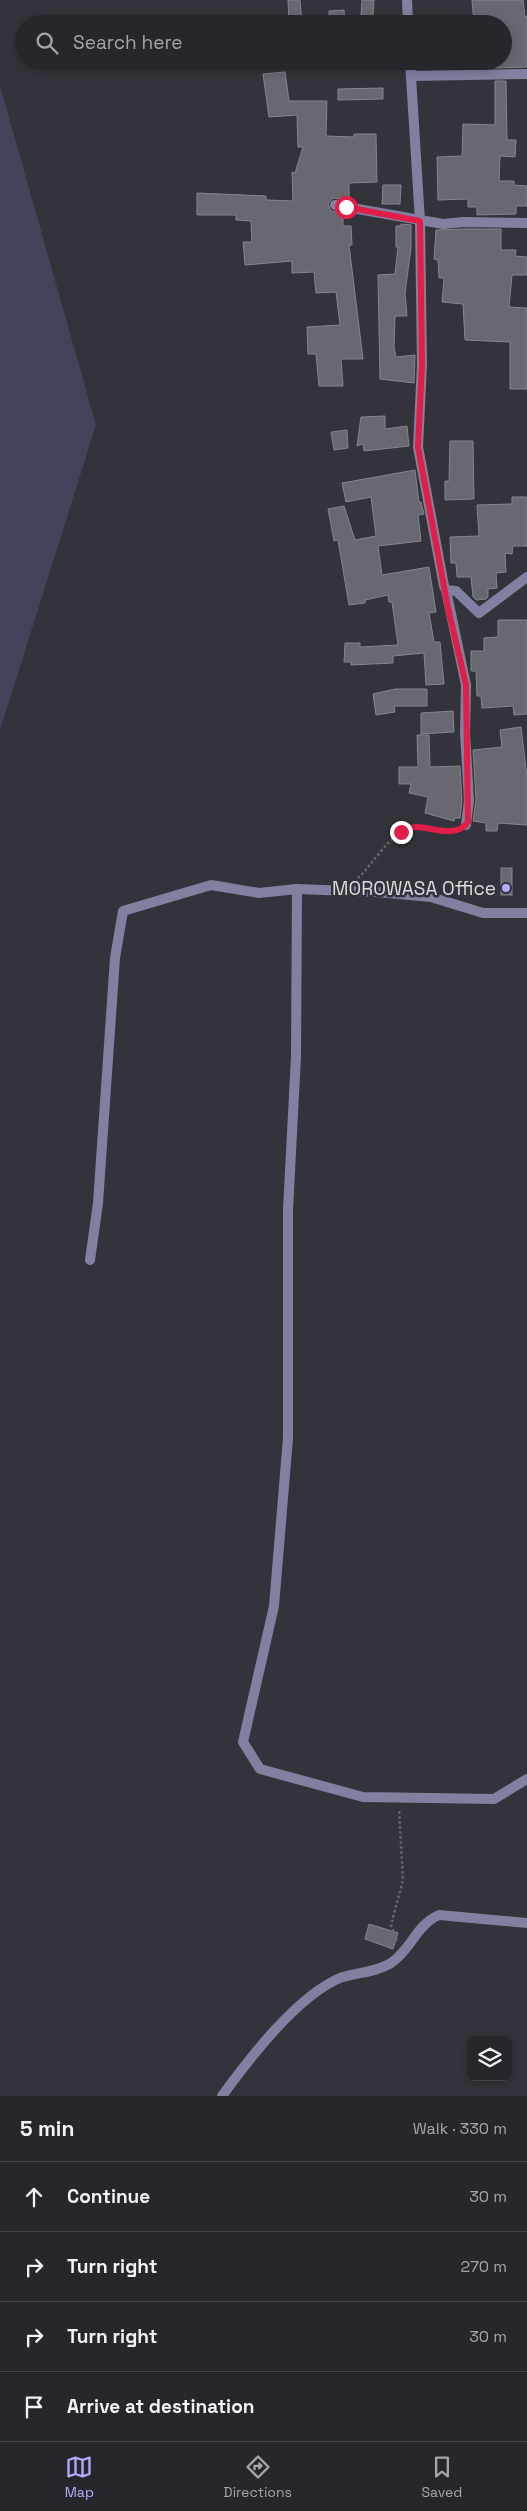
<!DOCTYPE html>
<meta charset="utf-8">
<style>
:root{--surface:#26272c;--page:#2e2f34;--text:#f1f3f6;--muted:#a4a5a9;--line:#424448;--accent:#afaefa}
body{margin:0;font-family:"Space Grotesk",sans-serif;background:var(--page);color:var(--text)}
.controls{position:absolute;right:15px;bottom:15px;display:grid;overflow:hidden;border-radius:8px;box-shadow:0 2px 8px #0003}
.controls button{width:45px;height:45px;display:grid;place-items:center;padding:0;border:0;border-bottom:1px solid var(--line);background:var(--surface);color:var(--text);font:25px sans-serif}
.stop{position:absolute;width:15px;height:15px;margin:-11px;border:4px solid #e11d48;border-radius:50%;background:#fff}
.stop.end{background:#e11d48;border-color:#fff;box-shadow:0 1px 5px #0008}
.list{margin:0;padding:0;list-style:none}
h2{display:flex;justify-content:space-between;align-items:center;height:65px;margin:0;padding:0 20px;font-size:21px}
h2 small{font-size:16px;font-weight:400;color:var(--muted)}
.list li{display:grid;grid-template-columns:32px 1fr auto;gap:15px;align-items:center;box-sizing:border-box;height:70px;padding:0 20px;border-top:1px solid var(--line)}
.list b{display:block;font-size:19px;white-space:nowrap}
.list em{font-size:16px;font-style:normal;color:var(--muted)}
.icon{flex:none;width:28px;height:28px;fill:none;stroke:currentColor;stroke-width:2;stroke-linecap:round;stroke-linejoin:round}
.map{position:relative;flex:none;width:527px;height:2096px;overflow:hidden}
.search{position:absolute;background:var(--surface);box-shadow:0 2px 8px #0003;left:15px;right:15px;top:15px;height:55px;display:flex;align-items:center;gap:12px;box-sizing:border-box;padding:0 18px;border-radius:28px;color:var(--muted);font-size:19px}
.sheet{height:345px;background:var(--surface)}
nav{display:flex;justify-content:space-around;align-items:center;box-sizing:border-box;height:70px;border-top:1px solid var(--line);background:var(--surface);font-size:14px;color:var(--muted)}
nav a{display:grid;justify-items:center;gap:2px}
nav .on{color:var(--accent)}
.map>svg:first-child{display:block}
.green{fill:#42425b}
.building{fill:#686870;stroke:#85858e}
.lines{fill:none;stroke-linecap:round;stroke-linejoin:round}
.path{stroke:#66676e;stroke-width:2.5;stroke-dasharray:2.5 2.5;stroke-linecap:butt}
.minor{stroke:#8081a1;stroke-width:10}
.route{stroke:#e11d48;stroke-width:6}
.poi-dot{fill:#afaefa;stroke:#33343b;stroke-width:2}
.labels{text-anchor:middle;stroke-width:5;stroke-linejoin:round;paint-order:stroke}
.poi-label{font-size:19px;fill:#dbdbe0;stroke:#33343b;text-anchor:end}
</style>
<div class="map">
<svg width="527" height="2096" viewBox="0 0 527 2096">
<rect width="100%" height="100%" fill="#33343b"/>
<polygon class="green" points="0,86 96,425 0,730"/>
<g class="building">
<polygon points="288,0 300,0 302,24 289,24"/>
<polygon points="362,0 374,0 373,16 361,15"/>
<polygon points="472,0 523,0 525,17 527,16 527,67 495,68 495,61 503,61 503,24 474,24"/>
<polygon points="344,10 345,24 329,24 329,11"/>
<polygon points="285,72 289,101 327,101 326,136 354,137 354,134 376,134 377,182 349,183 349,200 333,198 328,204 331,211 343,213 343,226 351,226 352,245 349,245 363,359 341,359 343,386 319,386 316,354 308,354 307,327 340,325 336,292 316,293 314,272 292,273 292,261 245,265 243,242 252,242 251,221 236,220 236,215 197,215 197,193 266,196 266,200 293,201 292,172 295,173 303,147 298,147 297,115 269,117 263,74"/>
<polygon points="495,81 506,81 507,140 516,140 515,157 500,156 499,181 514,181 514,185 527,186 527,206 516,206 516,214 477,215 477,207 468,207 468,199 438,200 437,157 462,156 463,124 495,125"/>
<polygon points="383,88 383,99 338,100 338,89"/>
<polygon points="383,185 401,185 400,204 382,204"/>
<polygon points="401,224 411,225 411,248 405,293 407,316 395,316 394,347 396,357 415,355 414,383 380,379 378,275 395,274 398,247 396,247 396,226 401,226"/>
<polygon points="464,229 501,229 501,250 516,250 515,256 527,257 527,275 512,275 509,307 527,308 527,389 510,389 510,342 465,340 463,304 442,302 444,278 439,278 438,260 434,259 436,230"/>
<polygon points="385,416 385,429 407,426 409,446 364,451 363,444 357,446 361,417"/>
<polygon points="347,430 348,448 334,450 331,432"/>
<polygon points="450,441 473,441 474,499 445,500 445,481 449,481"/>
<polygon points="415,470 419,502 421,502 424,514 418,515 421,541 378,546 379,554 382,575 429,567 436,612 429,613 434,642 440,642 444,684 426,685 424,653 393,656 393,663 351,665 351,662 344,662 345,643 360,643 360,647 398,645 392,602 389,602 388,595 365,600 365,603 349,605 338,540 334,541 328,509 344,506 355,540 376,536 371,497 346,502 342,483"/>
<polygon points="512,497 527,497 527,546 513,546 512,554 505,553 506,572 496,573 497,588 488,589 488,597 486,599 476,600 473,597 471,577 457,577 456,563 451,563 450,537 479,536 477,505 512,504"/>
<polygon points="498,620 527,620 527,714 514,715 513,706 482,708 481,696 477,696 476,671 471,671 471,651 484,651 484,638 498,637"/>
<polygon points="395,689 427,689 427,706 394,706 395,712 376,715 373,694"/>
<polygon points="453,711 454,732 421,734 421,713"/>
<polygon points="521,727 527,777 527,825 498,823 497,831 486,831 486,823 473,821 476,800 473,750 502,747 500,730"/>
<polygon points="417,735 429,735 430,767 460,766 462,800 460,818 455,818 454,821 425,813 428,797 409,793 411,784 399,784 399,767 418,767"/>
<rect x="501" y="868" width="11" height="27"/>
<polygon points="369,1924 398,1933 393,1949 365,1939"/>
</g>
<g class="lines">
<g class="path">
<path d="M358 878C373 865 393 827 416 827 430 827 442 834 455 829"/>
<polyline points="397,1941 391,1925 403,1880 399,1809"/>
</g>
<g class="minor">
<polyline points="407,0 408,24"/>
<polyline points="410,61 420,221 422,364 418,447 444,586 446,590 456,591 479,613 527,577"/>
<polyline points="411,76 527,74"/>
<polyline points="335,205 443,224 464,222 527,223"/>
<polyline points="446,590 466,685 465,733 469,800 466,825"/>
<polyline points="297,889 296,1056 288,1210 288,1438 274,1606 243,1742 260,1769 363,1797 494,1799 527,1779"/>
<polyline points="90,1260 98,1203 115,958 123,911 211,885 259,893 297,889 377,892 431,897 483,913 527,913"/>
<path d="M222 2096C249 2059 297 1996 340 1978 357 1972 375 1973 391 1963 411 1950 416 1925 439 1915L527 1923"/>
</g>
</g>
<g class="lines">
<path class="route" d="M346 207 420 221 422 364 418 447 448 608 466 685 468 822C456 839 432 827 416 827 411 827 406 831 401 832"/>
</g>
<circle class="poi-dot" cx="506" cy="888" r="5"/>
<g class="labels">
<g class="poi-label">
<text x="496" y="895">MOROWASA Office</text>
</g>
</g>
</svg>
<div class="controls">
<button><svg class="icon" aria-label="layers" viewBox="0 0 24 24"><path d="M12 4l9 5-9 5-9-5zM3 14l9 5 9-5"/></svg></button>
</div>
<div class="stop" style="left:346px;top:207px"></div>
<div class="stop end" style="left:401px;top:832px"></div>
<div class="search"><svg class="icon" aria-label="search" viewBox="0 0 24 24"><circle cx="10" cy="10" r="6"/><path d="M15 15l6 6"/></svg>Search here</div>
</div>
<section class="sheet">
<h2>5 min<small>Walk · 330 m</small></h2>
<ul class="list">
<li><svg class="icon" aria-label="ahead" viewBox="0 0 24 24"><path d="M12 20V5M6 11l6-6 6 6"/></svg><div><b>Continue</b></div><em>30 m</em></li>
<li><svg class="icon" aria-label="right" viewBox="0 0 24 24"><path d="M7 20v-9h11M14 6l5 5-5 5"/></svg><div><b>Turn right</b></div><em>270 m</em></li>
<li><svg class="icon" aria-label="right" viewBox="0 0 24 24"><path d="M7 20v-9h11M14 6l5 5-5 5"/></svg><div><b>Turn right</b></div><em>30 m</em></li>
<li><svg class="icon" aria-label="arrive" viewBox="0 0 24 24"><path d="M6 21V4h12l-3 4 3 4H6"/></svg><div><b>Arrive at destination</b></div></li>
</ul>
</section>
<nav>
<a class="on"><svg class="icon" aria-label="map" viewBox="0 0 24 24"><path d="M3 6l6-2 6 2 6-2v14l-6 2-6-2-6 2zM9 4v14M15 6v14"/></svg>Map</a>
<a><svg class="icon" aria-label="directions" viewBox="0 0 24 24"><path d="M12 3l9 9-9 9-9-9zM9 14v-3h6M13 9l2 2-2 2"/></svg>Directions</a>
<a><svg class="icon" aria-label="saved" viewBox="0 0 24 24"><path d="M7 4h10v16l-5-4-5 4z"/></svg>Saved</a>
</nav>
